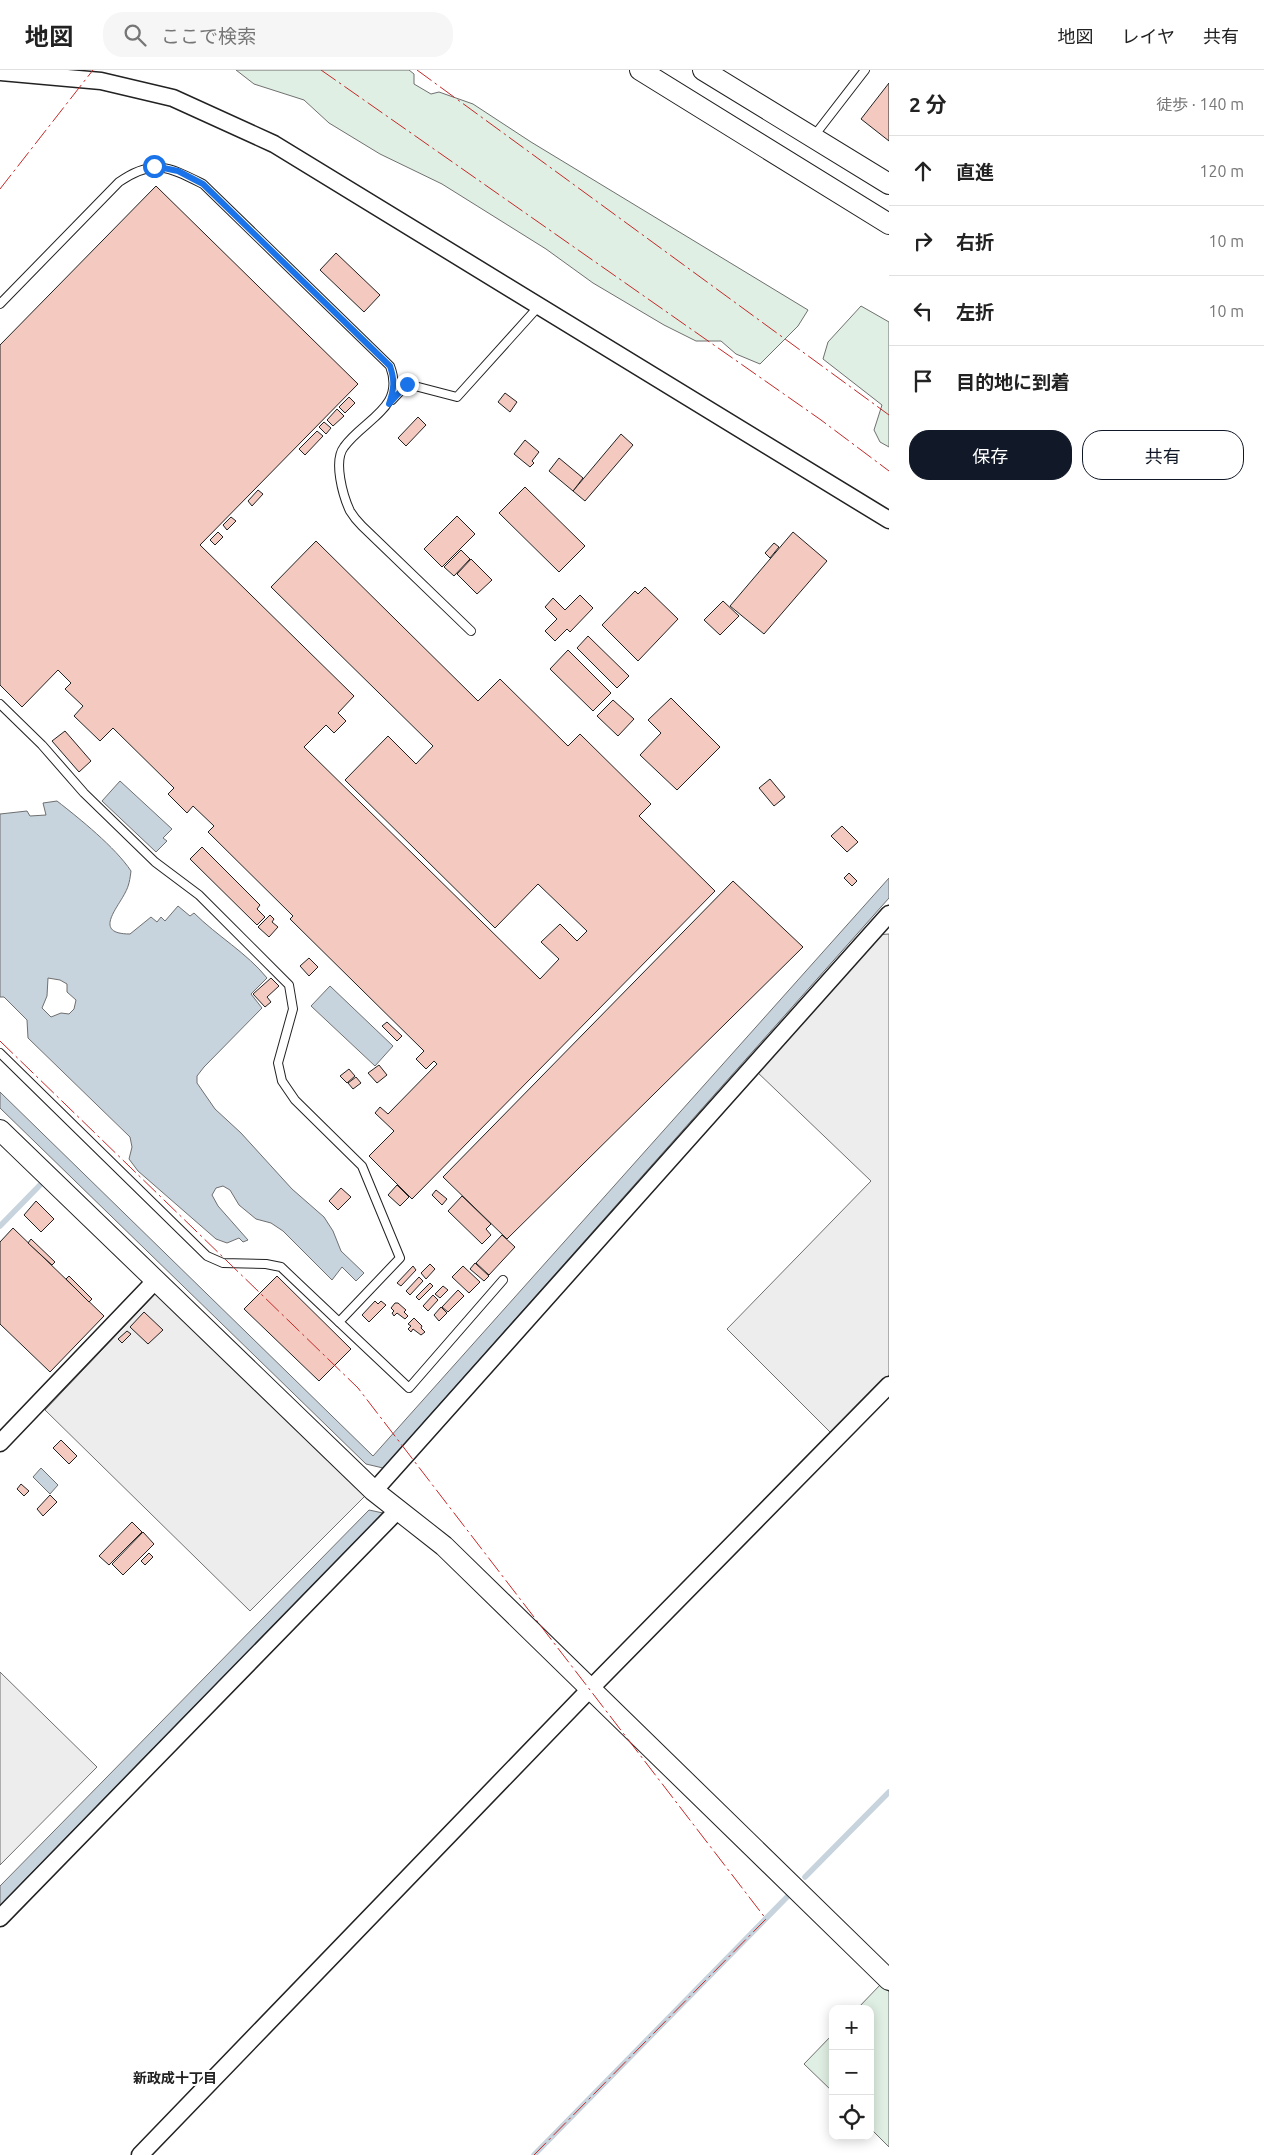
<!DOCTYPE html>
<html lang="ja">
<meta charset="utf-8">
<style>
:root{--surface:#fff;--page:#f6f6f6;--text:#222;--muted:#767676;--line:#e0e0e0;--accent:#111827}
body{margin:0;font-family:Ubuntu,"Noto Sans JP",sans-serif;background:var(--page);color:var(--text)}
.controls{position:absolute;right:15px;bottom:15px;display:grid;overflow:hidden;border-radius:10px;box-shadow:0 2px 12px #0003}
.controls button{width:45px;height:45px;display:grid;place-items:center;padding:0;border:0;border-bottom:1px solid var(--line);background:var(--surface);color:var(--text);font:25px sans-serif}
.stop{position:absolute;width:15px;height:15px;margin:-11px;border:4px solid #1a73e8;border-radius:50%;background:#fff}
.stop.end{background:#1a73e8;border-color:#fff;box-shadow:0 1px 5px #0008}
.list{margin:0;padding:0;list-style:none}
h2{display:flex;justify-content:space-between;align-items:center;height:65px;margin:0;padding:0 20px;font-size:21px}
h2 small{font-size:16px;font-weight:400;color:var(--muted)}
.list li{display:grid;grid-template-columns:32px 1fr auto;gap:15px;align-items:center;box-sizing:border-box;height:70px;padding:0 20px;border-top:1px solid var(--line)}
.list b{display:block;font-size:19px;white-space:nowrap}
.list em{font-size:16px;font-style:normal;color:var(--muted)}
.actions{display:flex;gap:10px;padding:15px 20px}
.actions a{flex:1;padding:11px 0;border:1px solid var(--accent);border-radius:20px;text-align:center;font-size:18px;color:var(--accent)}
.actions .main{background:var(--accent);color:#fff}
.icon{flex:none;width:28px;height:28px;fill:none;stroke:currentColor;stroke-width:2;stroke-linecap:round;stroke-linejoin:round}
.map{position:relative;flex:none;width:889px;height:2085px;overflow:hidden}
header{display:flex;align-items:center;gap:30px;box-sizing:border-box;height:70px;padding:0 25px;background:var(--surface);border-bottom:1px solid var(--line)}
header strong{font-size:24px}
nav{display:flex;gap:28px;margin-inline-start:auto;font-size:18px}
.search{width:350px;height:45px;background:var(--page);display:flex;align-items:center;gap:12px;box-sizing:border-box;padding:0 18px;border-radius:20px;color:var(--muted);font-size:19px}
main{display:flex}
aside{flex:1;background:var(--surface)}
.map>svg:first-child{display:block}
.green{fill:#e0efe3;stroke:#6f6f6f}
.parking{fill:#ededed;stroke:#6f6f6f}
.water{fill:#c7d3dd;stroke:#6f6f6f;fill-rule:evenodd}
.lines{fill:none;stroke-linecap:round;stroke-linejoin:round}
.stream{stroke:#c7d3dd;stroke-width:5.5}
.building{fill:#f3c9c0;stroke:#222}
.service-casing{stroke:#222;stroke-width:10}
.minor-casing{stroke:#222;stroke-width:19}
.tertiary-casing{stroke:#222;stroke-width:22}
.service{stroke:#fff;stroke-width:8}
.minor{stroke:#fff;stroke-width:16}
.tertiary{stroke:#fff;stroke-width:20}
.power{stroke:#c62828;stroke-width:1;stroke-dasharray:18 4 2.5 4;stroke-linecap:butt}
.route{stroke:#1a73e8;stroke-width:6}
.labels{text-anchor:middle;stroke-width:4;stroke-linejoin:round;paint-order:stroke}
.neighbourhood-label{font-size:14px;font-weight:bold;fill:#222;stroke:#fff}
</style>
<header>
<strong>地図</strong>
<div class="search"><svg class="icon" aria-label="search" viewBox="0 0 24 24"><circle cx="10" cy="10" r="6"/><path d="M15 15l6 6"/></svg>ここで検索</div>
<nav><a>地図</a><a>レイヤ</a><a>共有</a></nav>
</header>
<main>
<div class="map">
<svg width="889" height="2085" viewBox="0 0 889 2085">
<rect width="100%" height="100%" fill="#fff"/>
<g class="green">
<polygon points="236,0 409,0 414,4 414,14 431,24 439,22 473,34 531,72 808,240 798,256 760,294 736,284 721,271 696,271 664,255 593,213 546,179 442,114 380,84 329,53 304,30 254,14"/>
<polygon points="861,236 889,252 889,377 880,372 874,360 882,335 823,289 828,272"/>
<polygon points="881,1914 889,1922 889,2077 870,2058 870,1939 857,1939"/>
<polygon points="833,1964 833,2022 804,1994"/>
</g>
<g class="parking">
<polygon points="889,864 889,1305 832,1364 727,1259 871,1111 755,1000 876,865"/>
<polygon points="156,1223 365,1426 250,1541 45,1340"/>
<polygon points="0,1602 97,1697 0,1795"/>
</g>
<g class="water">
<polygon points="120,711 172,759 163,768 167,771 156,782 102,731"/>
<path d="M57 731C80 749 115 777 131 801 130 809 129 816 125 823 117 839 93 864 130 864L151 847 157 852 161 847 165 851 178 836 190 846 194 843C217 866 247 883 267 908L251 924 262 938 204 997 197 1006V1013L215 1039 241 1063 292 1119 324 1147 333 1161 341 1181 364 1203 356 1211 342 1197 332 1210 283 1161 271 1153 256 1149 239 1135 230 1120 223 1116 216 1118 212 1125 218 1136 248 1170 243 1172 239 1168 227 1173 216 1169 138 1101 129 1089 132 1077 130 1067 28 968 27 950 4 927H0V744L27 741 30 746 46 745 43 733ZM48 908 60 910 67 914V922L76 930 74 939 69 944 61 943 51 947 42 938 47 926Z"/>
<polygon points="889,808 889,828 383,1398 366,1394 0,1038 0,1022 373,1386"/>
<polygon points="330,916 393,976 375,996 311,936"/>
<polygon points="41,1398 58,1415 50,1424 33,1407"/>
<polygon points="369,1440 383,1443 0,1835 0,1816"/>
</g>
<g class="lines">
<g class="stream">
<polyline points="0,1156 40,1115"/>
<polyline points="805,1807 889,1722"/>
<polyline points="534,2085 787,1827"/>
</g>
</g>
<g class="building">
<polygon points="889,13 889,71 861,49"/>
<polygon points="156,116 358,314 200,475 354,626 338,643 346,651 334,663 326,655 304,677 540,909 559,889 541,872 560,854 577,871 587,861 538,814 495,858 345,710 388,666 416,694 433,676 271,517 316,471 478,631 500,609 568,676 580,664 651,734 639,746 715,821 412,1129 369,1086 394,1061 375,1043 380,1037 388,1044 437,994 434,991 426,999 416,989 424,981 290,849 293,846 208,762 214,756 193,736 187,743 168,724 174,718 113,658 100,671 74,646 83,636 65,619 71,613 58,600 22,637 0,615 0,275"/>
<polygon points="336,183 380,225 364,242 320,200"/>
<polygon points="505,323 517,332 510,342 498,332"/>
<polygon points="349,327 355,333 345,343 339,337"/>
<polygon points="337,339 344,346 333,356 327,350"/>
<polygon points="418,347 426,355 406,376 398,368"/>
<polygon points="324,352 331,358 326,364 319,357"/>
<polygon points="317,361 323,366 305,385 299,379"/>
<polygon points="621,364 633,375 585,431 573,421"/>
<polygon points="525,370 539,382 532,391 534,393 530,397 514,384"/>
<polygon points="559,388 583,408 573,421 549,401"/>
<polygon points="525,417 585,476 559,502 499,443"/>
<polygon points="258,420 263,424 252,436 248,431"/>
<polygon points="457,446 475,464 442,497 424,479"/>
<polygon points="231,447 236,451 227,460 223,455"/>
<polygon points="218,462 223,467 215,475 210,470"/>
<polygon points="793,462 827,491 764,564 730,536"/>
<polygon points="774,473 779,477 770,488 765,483"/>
<polygon points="461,480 470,489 454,506 444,497"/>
<polygon points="471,489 492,510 477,524 457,504"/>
<polygon points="645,517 678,549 638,591 602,555 635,521 638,524"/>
<polygon points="580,525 593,538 570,562 567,559 555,571 545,561 557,549 545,537 553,528 565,540"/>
<polygon points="723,531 739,546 720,565 704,550"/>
<polygon points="588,566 629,606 617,618 577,578"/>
<polygon points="568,580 611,623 593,641 550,599"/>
<polygon points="671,628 720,677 677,720 640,685 661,663 648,650"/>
<polygon points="613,630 634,649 618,666 597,646"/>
<polygon points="65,661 91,691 79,702 52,671"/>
<polygon points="770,709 785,727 774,736 759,718"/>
<polygon points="842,756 858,772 847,782 831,766"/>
<polygon points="202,777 260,835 257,839 265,847 257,855 190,789"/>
<polygon points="849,803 857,811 852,816 844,808"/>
<polygon points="733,811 803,877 507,1169 443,1107"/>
<polygon points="270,845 274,849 272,852 278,857 269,867 258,857"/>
<polygon points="309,888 318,897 309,906 300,896"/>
<polygon points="271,908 279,916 267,927 271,932 265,937 253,924"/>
<polygon points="387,952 402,966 397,971 382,956"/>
<polygon points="379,995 387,1005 377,1013 368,1003"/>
<polygon points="349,999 355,1006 347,1013 340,1006"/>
<polygon points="356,1007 361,1013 353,1019 348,1013"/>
<polygon points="397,1115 409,1127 400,1136 388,1125"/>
<polygon points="341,1118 351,1127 338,1140 329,1131"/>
<polygon points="436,1120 447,1129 442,1135 432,1125"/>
<polygon points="462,1126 491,1154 486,1159 491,1165 482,1174 448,1141"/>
<polygon points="36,1131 54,1149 41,1162 24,1145"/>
<polygon points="13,1158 104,1246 50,1302 0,1254 0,1172"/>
<polygon points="502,1165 515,1177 489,1205 476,1193"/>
<polygon points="31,1169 55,1192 52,1195 28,1173"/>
<polygon points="475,1193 489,1206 484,1211 470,1199"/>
<polygon points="430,1194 435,1199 426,1209 421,1203"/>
<polygon points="413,1196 416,1200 401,1216 397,1213"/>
<polygon points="463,1196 480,1212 469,1223 452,1207"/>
<polygon points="69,1206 92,1229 89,1232 66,1209"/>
<polygon points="277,1206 351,1279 319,1311 244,1239"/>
<polygon points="419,1207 423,1211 410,1225 406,1221"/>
<polygon points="430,1213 433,1216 419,1230 416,1227"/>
<polygon points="443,1216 448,1220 440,1228 435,1224"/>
<polygon points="458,1220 464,1226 448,1242 442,1237"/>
<polygon points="433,1225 438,1230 428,1241 423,1236"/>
<polygon points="375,1231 378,1234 381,1231 386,1235 369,1252 362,1245"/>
<polygon points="395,1233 398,1233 406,1240 404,1242 408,1246 405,1249 397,1243 394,1246 392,1243 394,1241 391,1238"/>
<polygon points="441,1237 447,1243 439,1251 434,1245"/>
<polygon points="144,1242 163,1260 148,1274 130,1257"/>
<polygon points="414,1248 422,1256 421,1258 425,1262 421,1265 413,1259 411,1262 408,1259 411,1256 408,1254"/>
<polygon points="127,1261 131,1264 122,1273 118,1269"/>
<polygon points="61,1370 77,1386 69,1394 53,1378"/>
<polygon points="21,1414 29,1421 24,1426 17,1419"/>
<polygon points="50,1425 57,1432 43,1446 37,1439"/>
<polygon points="132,1452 142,1462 109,1495 99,1486"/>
<polygon points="143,1462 154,1474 123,1505 112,1494"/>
<polygon points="149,1483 153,1487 145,1495 141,1491"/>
</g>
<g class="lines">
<g class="service-casing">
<g id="service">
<polyline points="814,66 865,0"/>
<path d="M0 234 119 112C153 88 169 97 203 114L390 296C406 338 364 349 344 377 333 391 343 426 350 441 353 446 358 452 362 456L471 561"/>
<polyline points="392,330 407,314 457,327 539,236"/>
<polyline points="0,634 42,675 84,723 155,792 199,825 289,915 293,939 278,993 282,1011 295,1030 362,1096 400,1188 339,1252 409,1318 503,1210"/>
<polyline points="0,983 207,1186 223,1193 266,1194 281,1197 339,1252"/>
</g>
</g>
<g class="minor-casing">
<g id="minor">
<polyline points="0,2 101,11 173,28 274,74 889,450"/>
<polyline points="0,1373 155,1211"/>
<polyline points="374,1421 889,844"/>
<polyline points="0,1848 398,1440"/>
<polyline points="140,2085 590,1619 889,1315"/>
</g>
</g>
<g class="tertiary-casing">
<g id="tertiary">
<polyline points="640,0 889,154"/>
<polyline points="703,0 889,114"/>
<polyline points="0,1060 374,1421 444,1476 889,1910"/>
</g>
</g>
<use href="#service" class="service"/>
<use href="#minor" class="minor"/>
<use href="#tertiary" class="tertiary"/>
<g class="power">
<polyline points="321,0 821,350 889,401"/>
<polyline points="417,0 889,345"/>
<polyline points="0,119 93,0"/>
<polyline points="0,971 358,1318 766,1849 534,2085"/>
</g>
</g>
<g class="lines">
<path class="route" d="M154 96 178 101 203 114 390 296C395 311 394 319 389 334L407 314"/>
</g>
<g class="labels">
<g class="neighbourhood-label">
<text x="175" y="2013">新政成十丁目</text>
</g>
</g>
</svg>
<div class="controls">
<button>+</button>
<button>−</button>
<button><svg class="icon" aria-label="locate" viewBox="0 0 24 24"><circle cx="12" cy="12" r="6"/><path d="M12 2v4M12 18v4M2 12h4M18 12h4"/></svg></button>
</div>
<div class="stop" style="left:154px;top:96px"></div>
<div class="stop end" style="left:407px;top:314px"></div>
</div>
<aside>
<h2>2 分<small>徒歩 · 140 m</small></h2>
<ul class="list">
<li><svg class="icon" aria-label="ahead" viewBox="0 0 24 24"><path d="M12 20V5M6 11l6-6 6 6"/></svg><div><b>直進</b></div><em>120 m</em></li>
<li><svg class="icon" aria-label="right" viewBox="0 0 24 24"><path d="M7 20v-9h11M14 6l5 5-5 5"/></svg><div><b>右折</b></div><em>10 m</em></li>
<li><svg class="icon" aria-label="left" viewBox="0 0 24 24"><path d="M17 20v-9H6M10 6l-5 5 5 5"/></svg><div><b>左折</b></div><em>10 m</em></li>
<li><svg class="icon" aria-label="arrive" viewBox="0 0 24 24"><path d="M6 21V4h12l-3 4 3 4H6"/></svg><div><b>目的地に到着</b></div></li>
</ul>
<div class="actions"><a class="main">保存</a><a>共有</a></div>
</aside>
</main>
